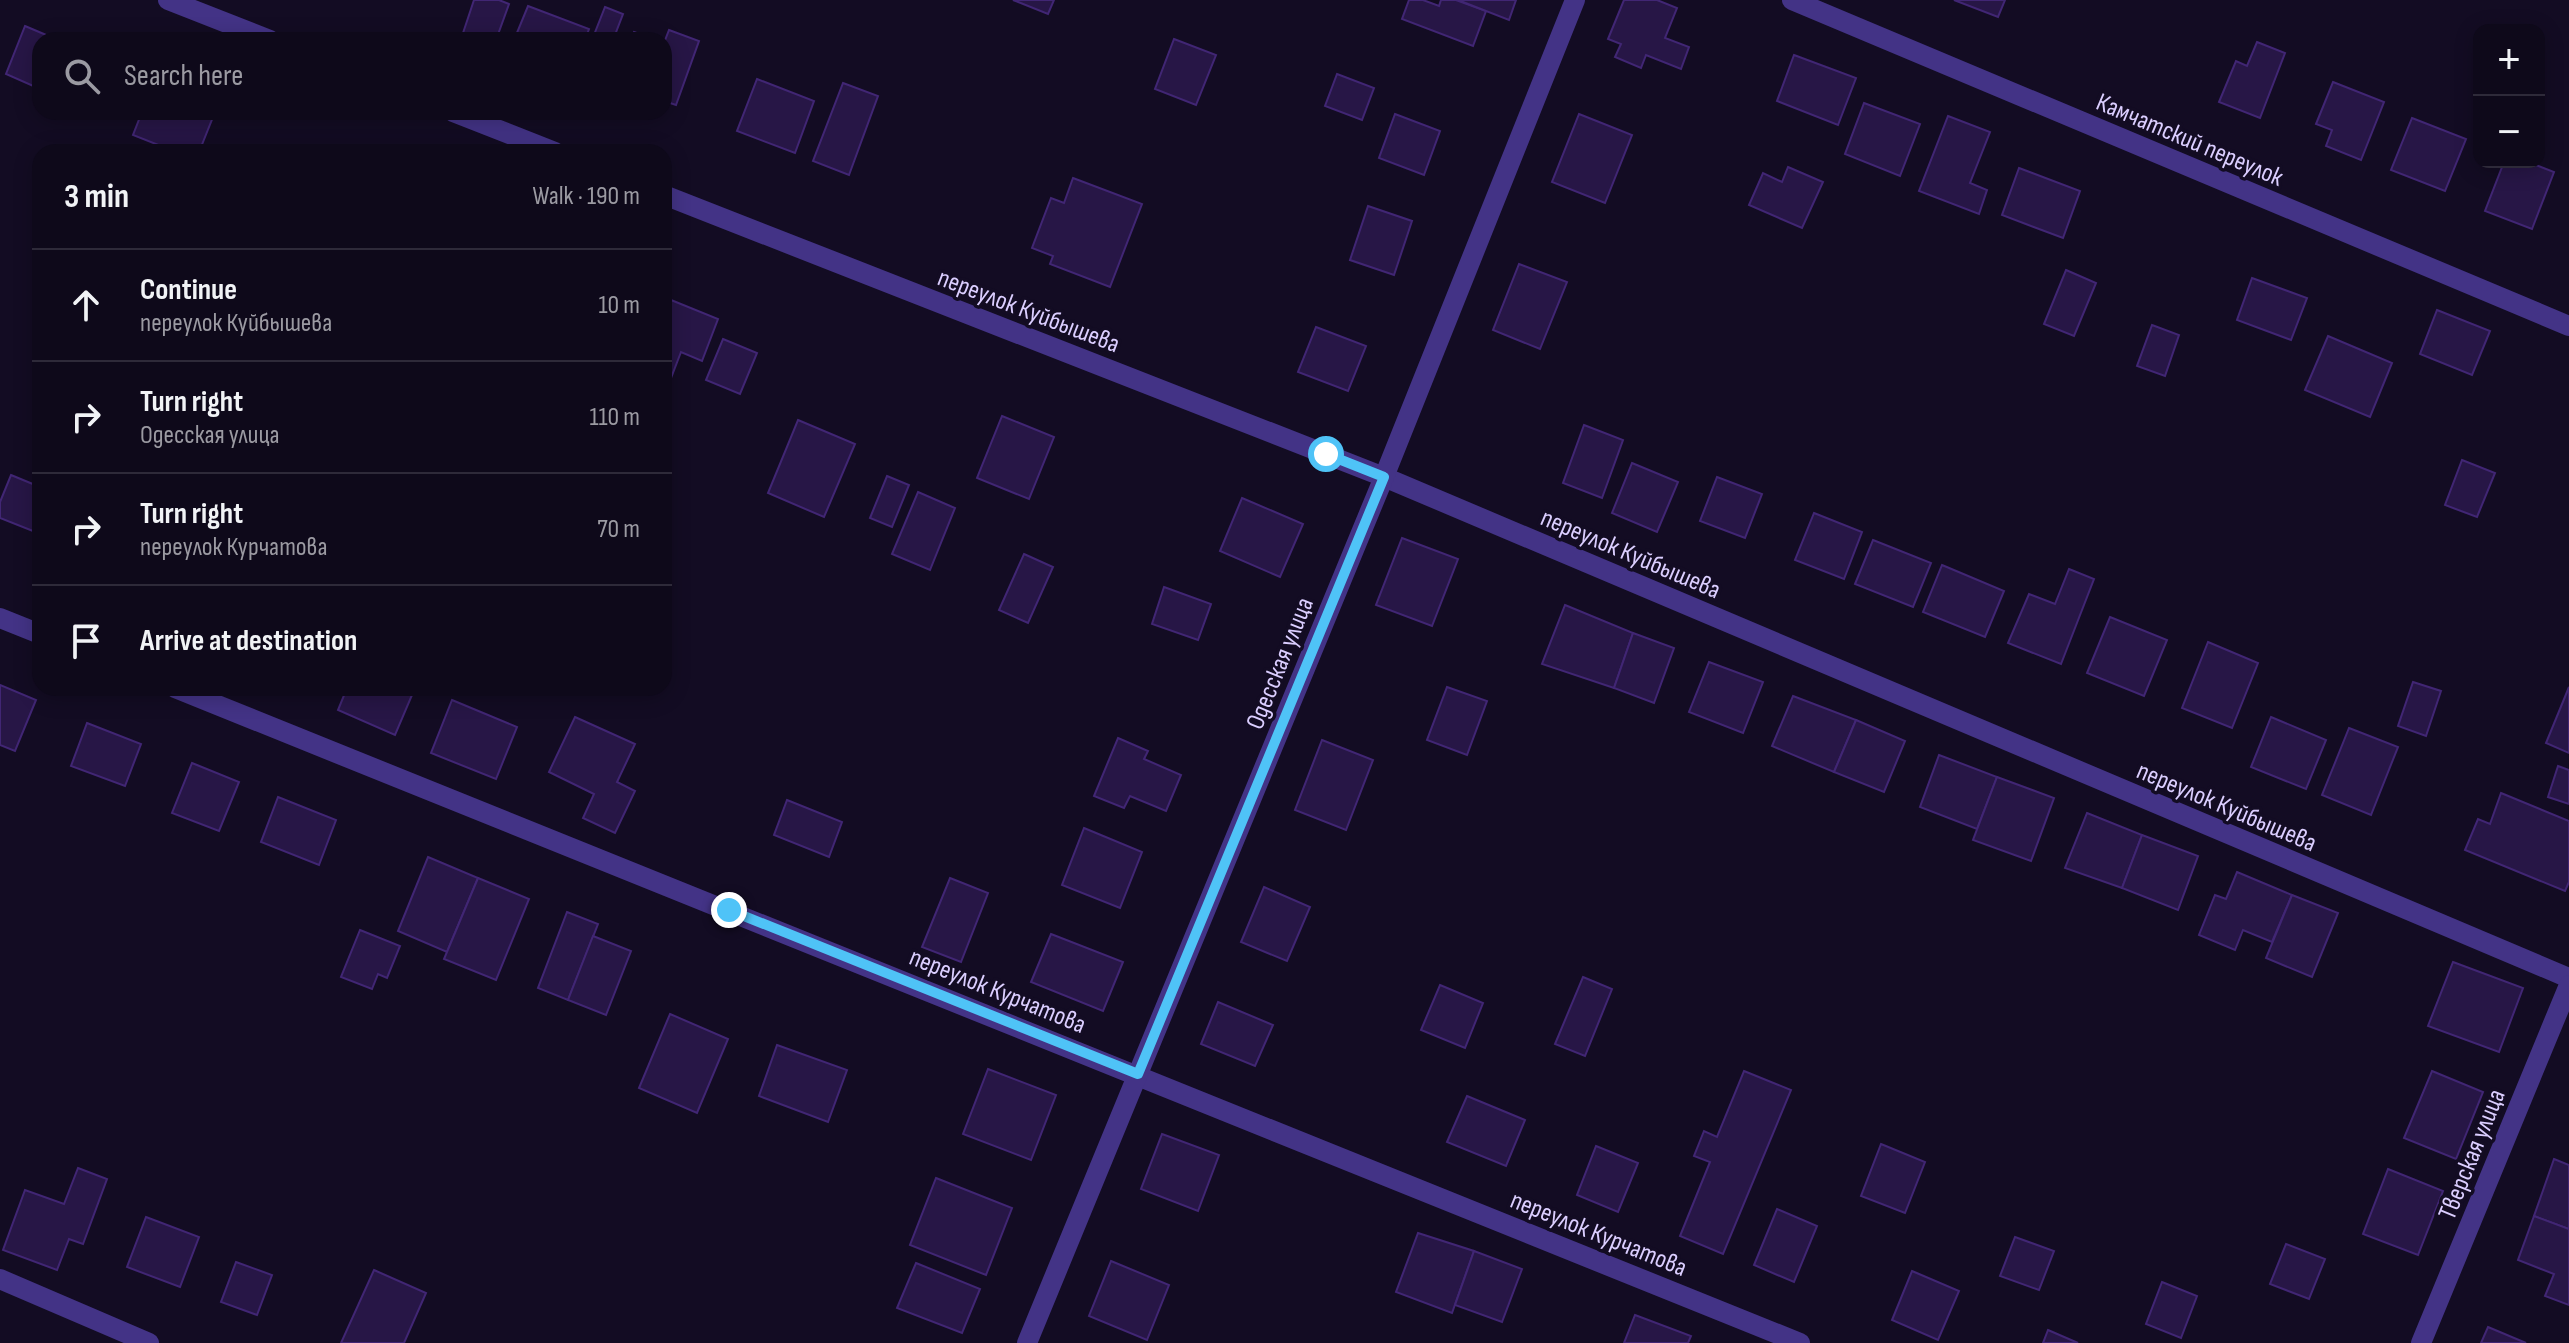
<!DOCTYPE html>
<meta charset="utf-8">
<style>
:root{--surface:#0e091a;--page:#171223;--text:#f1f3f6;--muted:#9b9aa2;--line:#2e2a39}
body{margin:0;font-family:"Sofia Sans Condensed",sans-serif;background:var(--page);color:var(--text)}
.controls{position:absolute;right:24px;top:24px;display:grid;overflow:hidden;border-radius:16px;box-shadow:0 4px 20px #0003}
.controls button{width:72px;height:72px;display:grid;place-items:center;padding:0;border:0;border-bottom:2px solid var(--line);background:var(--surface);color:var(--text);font:40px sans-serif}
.stop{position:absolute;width:24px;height:24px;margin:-18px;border:6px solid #4fc3f7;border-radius:50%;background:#fff}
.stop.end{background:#4fc3f7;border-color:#fff;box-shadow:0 2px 8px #0008}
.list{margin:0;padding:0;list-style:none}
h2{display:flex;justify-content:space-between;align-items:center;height:104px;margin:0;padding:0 32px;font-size:34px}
h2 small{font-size:26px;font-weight:400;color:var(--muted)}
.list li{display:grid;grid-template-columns:52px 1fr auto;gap:24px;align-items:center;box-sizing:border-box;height:112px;padding:0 32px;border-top:2px solid var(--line)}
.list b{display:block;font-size:30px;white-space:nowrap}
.list p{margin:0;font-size:26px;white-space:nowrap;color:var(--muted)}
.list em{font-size:26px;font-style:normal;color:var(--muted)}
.icon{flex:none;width:44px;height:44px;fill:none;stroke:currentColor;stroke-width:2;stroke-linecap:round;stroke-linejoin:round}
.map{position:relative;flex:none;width:2569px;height:1343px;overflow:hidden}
.search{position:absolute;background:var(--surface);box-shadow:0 4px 20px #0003;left:32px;top:32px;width:640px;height:88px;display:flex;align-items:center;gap:20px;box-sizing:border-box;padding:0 28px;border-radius:24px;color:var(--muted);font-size:30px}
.panel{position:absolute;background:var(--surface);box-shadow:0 4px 20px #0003;left:32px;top:144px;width:640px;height:552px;border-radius:24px}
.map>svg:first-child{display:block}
.building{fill:#271646;stroke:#412674;stroke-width:2}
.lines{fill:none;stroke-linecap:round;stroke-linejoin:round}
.minor{stroke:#433386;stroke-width:20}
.route{stroke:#4fc3f7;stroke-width:10}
.labels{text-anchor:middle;stroke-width:7;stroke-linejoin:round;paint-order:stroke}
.street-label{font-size:26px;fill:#dbceff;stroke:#130c23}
</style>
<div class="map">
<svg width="2569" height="1343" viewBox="0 0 2569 1343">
<rect width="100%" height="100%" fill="#130c23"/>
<g class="building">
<polygon points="474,0 499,0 509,4 496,40 484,40 463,33"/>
<polygon points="1013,0 1054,0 1048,14"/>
<polygon points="1409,0 1423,0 1439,6 1441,0 1456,0 1486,11 1473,46 1402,19"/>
<polygon points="1458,0 1516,0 1509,20"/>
<polygon points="1624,0 1657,0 1677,8 1665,38 1689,47 1681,69 1646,55 1641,68 1615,57 1621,44 1608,39"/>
<polygon points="1954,0 2005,0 1998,17"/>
<polygon points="528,6 589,29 585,40 514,40"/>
<polygon points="605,7 623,14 613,40 592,40"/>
<polygon points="25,26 58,40 40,40 40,89 6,74"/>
<polygon points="669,30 699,41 676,105 664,101 664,43"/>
<polygon points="634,32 656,40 631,40"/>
<polygon points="1174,39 1216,55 1196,105 1155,89"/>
<polygon points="2257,42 2285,53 2260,118 2219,102 2236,61 2247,66"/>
<polygon points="1794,55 1856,78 1838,125 1777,101"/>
<polygon points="1337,74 1374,88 1362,120 1325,106"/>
<polygon points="757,79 814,101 795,153 737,131"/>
<polygon points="2333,82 2384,102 2361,160 2326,146 2332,130 2316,124"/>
<polygon points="843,83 878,96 849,175 813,161"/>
<polygon points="1864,103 1920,124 1900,176 1845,154"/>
<polygon points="142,112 215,112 199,152 176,152 133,135"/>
<polygon points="1395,114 1440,131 1424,175 1379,158"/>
<polygon points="1579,114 1632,135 1605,203 1552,182"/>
<polygon points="1948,116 1990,132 1970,183 1987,190 1979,214 1919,191"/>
<polygon points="2412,118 2466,139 2445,191 2391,170"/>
<polygon points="2504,162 2528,162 2554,172 2532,229 2485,211"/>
<polygon points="1788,167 1823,182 1802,228 1749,205 1763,173 1782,182"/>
<polygon points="2019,168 2080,191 2063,238 2002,215"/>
<polygon points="1073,178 1142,204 1110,287 1050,264 1053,256 1032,248 1051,198 1064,203"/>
<polygon points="1368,206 1412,221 1394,275 1350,260"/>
<polygon points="1519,264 1567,282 1540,349 1493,330"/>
<polygon points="2066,270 2096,283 2074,336 2044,324"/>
<polygon points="2252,278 2307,298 2291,340 2237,320"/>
<polygon points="671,300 718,319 702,361 681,352 671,378 664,376 664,319"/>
<polygon points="2437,310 2490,331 2472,375 2420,354"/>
<polygon points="2152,325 2179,335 2165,376 2137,366"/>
<polygon points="1316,327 1366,346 1348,391 1298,372"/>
<polygon points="2328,336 2392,363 2370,417 2305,390"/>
<polygon points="723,339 757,353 740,394 706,380"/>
<polygon points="1002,416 1054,437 1029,499 977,478"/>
<polygon points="798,420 855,444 824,517 768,493"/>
<polygon points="1584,425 1623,440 1602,498 1563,483"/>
<polygon points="2462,460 2495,473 2477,517 2445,505"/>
<polygon points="1632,463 1678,482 1657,532 1612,513"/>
<polygon points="11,475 40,487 38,533 0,518 0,502"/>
<polygon points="887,476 909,485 892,527 870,518"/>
<polygon points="1717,477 1762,494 1745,538 1700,521"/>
<polygon points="918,492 955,508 930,570 892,554"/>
<polygon points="1242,498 1303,524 1280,577 1220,551"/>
<polygon points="1814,513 1862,532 1844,579 1795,560"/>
<polygon points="1402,538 1458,559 1432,626 1376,605"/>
<polygon points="1873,540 1931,563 1913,607 1855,584"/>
<polygon points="1024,554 1053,567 1028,623 999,610"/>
<polygon points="1942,565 2004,591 1985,637 1923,612"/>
<polygon points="2069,569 2094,579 2061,664 2008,643 2029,594 2055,604"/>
<polygon points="1164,587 1211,604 1198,640 1152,624"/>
<polygon points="1565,605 1633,633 1614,688 1542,664"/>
<polygon points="2110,617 2167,640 2144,696 2087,673"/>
<polygon points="1633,633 1674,648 1654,703 1614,688"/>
<polygon points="2208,642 2258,663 2232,728 2182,708"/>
<polygon points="1709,662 1763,682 1743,733 1689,712"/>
<polygon points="2413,682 2441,691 2426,736 2398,726"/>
<polygon points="0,685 36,700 15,751 0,745"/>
<polygon points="1447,687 1487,701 1467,755 1427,740"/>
<polygon points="2569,687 2569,753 2546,743"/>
<polygon points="347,688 415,688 395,735 338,710"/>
<polygon points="1793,696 1856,720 1834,772 1772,746"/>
<polygon points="452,700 517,727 496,779 431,753"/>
<polygon points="575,717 635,744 617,782 635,791 615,833 583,818 594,794 549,772"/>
<polygon points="2271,717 2326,740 2306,789 2251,767"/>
<polygon points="1856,720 1905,741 1884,792 1834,772"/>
<polygon points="87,723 141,744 125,786 71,766"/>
<polygon points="2349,728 2398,747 2371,815 2322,795"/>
<polygon points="1118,738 1148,751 1144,759 1181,775 1166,811 1130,796 1124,808 1094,796"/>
<polygon points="1322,740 1373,760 1346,830 1295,810"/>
<polygon points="1939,755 1997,777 1977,829 1920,807"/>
<polygon points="192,763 239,782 219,831 172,813"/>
<polygon points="2558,766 2569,770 2569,804 2548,797"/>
<polygon points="1997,777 2054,798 2031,861 1973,840"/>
<polygon points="2501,793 2569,821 2569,882 2565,891 2465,850 2478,819 2490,824"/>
<polygon points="278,797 336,820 319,865 261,842"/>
<polygon points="787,800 842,822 829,857 774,835"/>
<polygon points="2087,813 2142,835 2122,888 2065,868"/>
<polygon points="1084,828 1142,852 1120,908 1062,885"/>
<polygon points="2142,835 2198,856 2178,910 2122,888"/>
<polygon points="428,857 478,878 447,952 398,931"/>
<polygon points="2237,872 2292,895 2272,942 2243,930 2235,950 2199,935 2215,895 2226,899"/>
<polygon points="478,878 529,899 496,980 444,959"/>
<polygon points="950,878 988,893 961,962 922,947"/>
<polygon points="1264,887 1310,907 1287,961 1241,942"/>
<polygon points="2292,895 2338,913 2312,977 2266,958"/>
<polygon points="567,912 598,924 568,1000 538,988"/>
<polygon points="360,930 400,946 387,978 378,974 372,989 341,977"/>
<polygon points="1051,934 1123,962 1103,1011 1031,982"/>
<polygon points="593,936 631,951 606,1015 568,1000"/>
<polygon points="2453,962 2523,988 2499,1052 2428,1026"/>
<polygon points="1583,977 1612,989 1585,1056 1555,1044"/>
<polygon points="1440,985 1483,1003 1465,1048 1421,1030"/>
<polygon points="1218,1002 1273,1025 1255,1066 1201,1044"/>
<polygon points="670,1014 728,1039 697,1113 639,1088"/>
<polygon points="777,1045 847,1070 828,1122 759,1096"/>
<polygon points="988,1069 1056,1095 1031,1160 963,1134"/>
<polygon points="1744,1071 1791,1090 1723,1254 1680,1236 1710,1162 1694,1156 1704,1131 1717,1137"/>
<polygon points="2432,1071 2483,1092 2456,1159 2404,1138"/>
<polygon points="1467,1096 1525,1120 1506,1166 1447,1142"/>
<polygon points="1162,1134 1219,1155 1198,1211 1141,1189"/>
<polygon points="1881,1144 1925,1162 1905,1213 1861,1196"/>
<polygon points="1596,1146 1638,1163 1618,1212 1577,1195"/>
<polygon points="2554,1159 2569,1165 2569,1229 2534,1216"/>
<polygon points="78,1168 107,1179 83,1244 69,1239 57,1270 3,1250 25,1190 64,1204"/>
<polygon points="2388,1169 2443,1191 2418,1255 2363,1234"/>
<polygon points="936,1178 1012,1208 986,1275 910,1245"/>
<polygon points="1777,1209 1817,1226 1794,1282 1754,1265"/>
<polygon points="2534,1216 2569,1229 2569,1305 2545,1296 2554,1274 2518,1260"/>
<polygon points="146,1217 199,1237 180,1287 127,1267"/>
<polygon points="1418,1233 1474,1251 1452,1313 1396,1292"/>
<polygon points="2015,1237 2054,1251 2039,1290 2000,1276"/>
<polygon points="2286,1244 2325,1259 2309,1299 2270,1284"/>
<polygon points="1474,1251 1522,1269 1502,1322 1455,1305"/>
<polygon points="1111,1261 1169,1285 1147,1340 1089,1316"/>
<polygon points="236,1262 272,1275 257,1315 221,1302"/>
<polygon points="916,1263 980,1289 962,1333 897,1308"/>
<polygon points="374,1270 426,1293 404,1343 341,1343"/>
<polygon points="1912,1271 1959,1291 1938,1340 1892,1320"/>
<polygon points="2162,1282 2197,1296 2181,1338 2146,1324"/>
<polygon points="1635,1315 1691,1336 1688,1343 1624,1343"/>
<polygon points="2488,1327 2526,1343 2481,1343"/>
<polygon points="2048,1330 2078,1343 2043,1343"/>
</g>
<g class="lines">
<g class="minor">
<polyline points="168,0 270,40"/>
<polyline points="1792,0 2569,326"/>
<polyline points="453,112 555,152"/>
<polyline points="664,195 1384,477 2569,978"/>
<polyline points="0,618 40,634"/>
<polyline points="175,688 1800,1343"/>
<polyline points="0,1279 149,1343"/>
<polyline points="1027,1343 1384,477 1575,0"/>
<polyline points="2421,1343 2569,985"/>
</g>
</g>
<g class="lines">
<polyline class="route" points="729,910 1138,1074 1384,477 1326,454"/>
</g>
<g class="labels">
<g class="street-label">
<text transform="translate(2190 139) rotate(23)" y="9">Камчатский переулок</text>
<text transform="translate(1029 310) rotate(21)" y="9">переулок Куйбышева</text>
<text transform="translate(1631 553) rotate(23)" y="9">переулок Куйбышева</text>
<text transform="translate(1279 663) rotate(-68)" y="9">Одесская улица</text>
<text transform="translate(2227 806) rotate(23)" y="9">переулок Куйбышева</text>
<text transform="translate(998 990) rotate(22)" y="9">переулок Курчатова</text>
<text transform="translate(2471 1154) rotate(-68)" y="9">Тверская улица</text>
<text transform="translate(1599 1233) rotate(22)" y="9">переулок Курчатова</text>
</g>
</g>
</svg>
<div class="controls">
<button>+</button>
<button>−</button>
</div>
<div class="stop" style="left:1326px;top:454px"></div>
<div class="stop end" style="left:729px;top:910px"></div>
<div class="search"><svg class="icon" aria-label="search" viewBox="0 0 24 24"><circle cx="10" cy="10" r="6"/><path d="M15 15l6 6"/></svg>Search here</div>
<section class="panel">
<h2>3 min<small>Walk · 190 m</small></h2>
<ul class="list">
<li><svg class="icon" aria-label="ahead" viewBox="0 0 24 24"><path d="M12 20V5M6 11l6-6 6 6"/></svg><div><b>Continue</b><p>переулок Куйбышева</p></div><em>10 m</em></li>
<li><svg class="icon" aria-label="right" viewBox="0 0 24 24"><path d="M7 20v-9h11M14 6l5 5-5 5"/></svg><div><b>Turn right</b><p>Одесская улица</p></div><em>110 m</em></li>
<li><svg class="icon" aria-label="right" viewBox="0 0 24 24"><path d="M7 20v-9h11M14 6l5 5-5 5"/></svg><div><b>Turn right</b><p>переулок Курчатова</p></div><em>70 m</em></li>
<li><svg class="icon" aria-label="arrive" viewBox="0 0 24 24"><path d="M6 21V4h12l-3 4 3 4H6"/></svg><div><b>Arrive at destination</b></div></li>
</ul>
</section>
</div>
